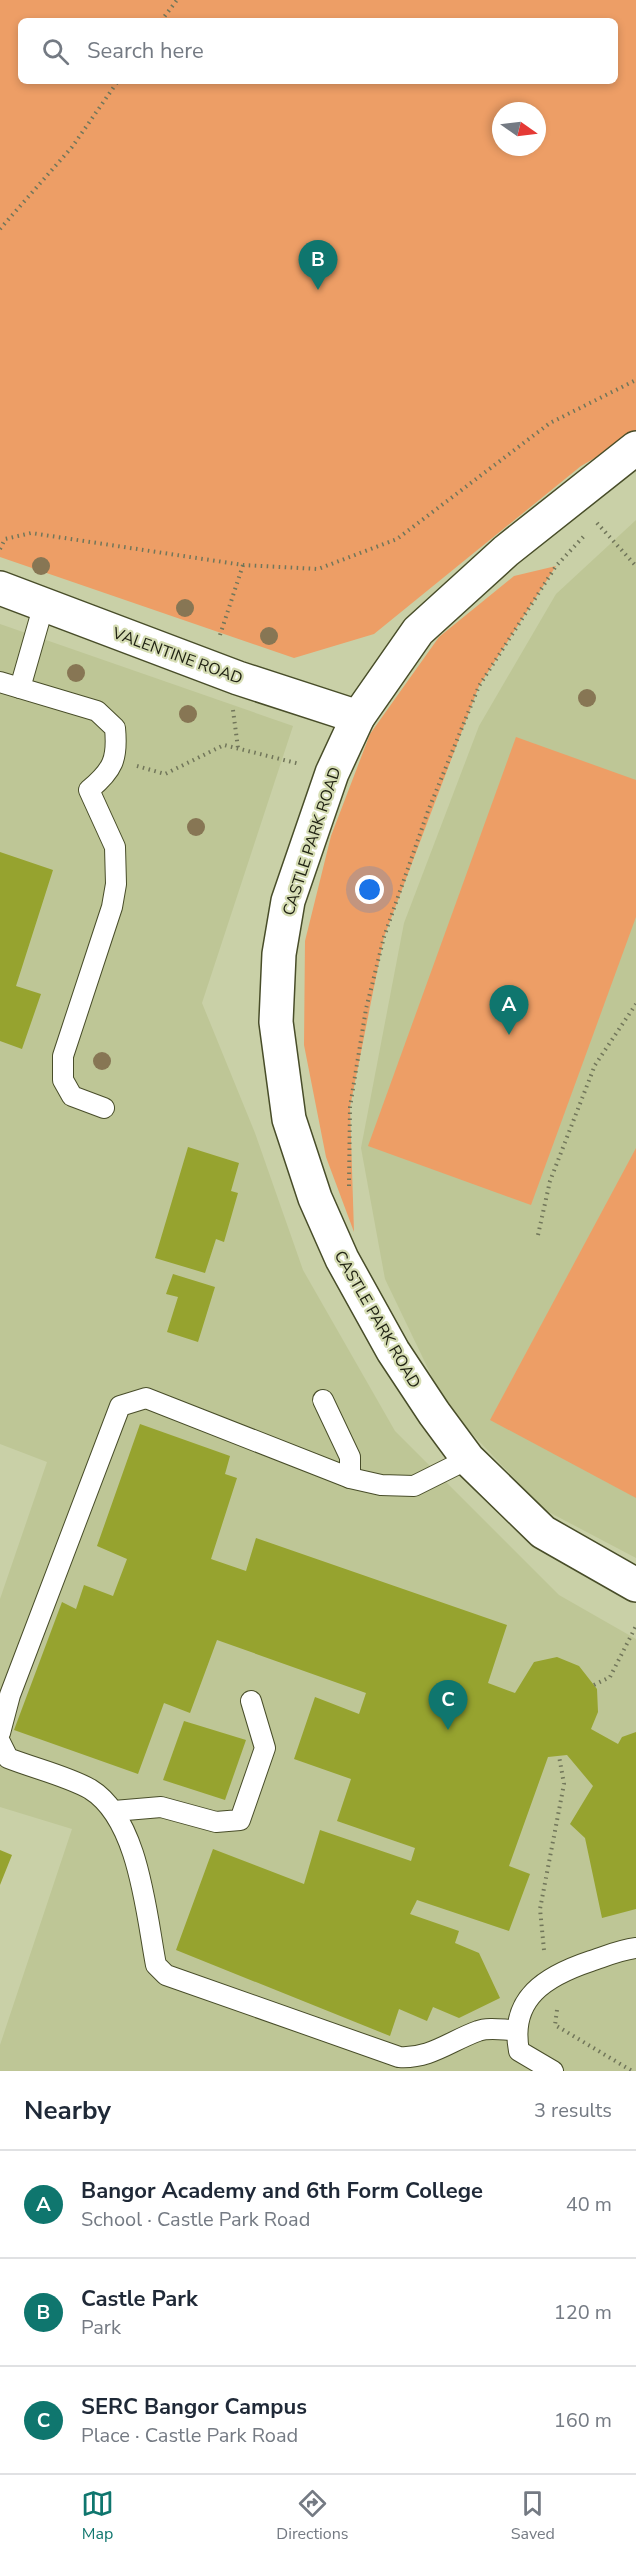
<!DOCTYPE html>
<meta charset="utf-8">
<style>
:root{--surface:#fff;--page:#f2f2f3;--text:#1f2937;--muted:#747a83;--line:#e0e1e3;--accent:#0f766e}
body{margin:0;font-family:"Nunito Sans",sans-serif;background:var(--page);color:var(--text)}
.compass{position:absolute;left:492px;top:102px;width:54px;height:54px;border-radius:50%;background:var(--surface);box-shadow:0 3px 9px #0003;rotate:104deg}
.you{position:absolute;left:370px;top:890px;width:21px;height:21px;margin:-15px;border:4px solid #fff;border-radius:50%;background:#1a73e8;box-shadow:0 0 0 9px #1a73e833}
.badge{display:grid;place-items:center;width:39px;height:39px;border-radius:50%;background:var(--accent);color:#fff;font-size:20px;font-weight:700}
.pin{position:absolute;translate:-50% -50px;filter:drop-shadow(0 2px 3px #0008)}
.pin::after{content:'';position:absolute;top:32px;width:21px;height:18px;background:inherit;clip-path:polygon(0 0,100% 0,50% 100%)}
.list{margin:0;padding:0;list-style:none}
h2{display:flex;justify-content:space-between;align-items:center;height:78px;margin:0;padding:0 24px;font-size:26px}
h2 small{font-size:20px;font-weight:400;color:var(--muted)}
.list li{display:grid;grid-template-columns:39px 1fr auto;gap:18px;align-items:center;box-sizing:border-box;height:108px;padding:0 24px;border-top:2px solid var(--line)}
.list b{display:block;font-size:22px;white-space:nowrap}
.list p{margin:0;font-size:20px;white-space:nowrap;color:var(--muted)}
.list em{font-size:20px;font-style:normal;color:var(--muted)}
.icon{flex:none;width:33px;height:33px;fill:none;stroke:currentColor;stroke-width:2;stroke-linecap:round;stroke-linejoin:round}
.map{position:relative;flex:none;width:636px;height:2071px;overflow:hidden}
.search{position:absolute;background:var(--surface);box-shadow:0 3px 9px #0003;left:18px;right:18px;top:18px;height:66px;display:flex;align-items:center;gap:15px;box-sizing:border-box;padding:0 21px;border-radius:9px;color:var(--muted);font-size:22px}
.sheet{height:402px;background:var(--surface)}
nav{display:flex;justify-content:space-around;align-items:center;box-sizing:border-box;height:84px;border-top:2px solid var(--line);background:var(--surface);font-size:16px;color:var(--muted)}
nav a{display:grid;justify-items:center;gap:3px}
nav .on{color:var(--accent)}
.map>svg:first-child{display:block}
.built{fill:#bec696}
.green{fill:#ed9e66;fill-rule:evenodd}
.building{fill:#96a32f}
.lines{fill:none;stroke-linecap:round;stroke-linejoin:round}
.lane-casing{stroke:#484d29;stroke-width:22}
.street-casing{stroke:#484d29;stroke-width:36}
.path{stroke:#71765a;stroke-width:4;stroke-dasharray:1.5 4.5;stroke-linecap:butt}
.lane{stroke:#fff;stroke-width:20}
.street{stroke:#fff;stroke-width:33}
.tree{fill:#877654}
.labels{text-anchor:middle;stroke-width:4.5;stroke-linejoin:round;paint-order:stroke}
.street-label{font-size:16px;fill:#212314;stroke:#d6ddb4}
</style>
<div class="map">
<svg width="636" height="2071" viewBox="0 0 636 2071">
<rect width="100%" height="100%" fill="#c9d0a7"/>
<g class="built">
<polygon points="636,520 636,1558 543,1509 446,1406 385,1279 361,1148 404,923 479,726 556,594"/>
<polygon points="0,624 293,726 202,1003 255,1133 303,1270 395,1431 559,1595 636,1639 636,2071 0,2071 0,2045 72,1829 0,1807 0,1599 47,1462 0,1444"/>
</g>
<g class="green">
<path d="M0 0H636V434L581 466 374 634 294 658 0 557ZM21 21H615V81H21ZM501 111H537V147H501Z"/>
<polygon points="556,566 479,686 384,937 350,1107 354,1232 326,1157 304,1045 305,941 331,836 370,734 439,637 514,576"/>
<polygon points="516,737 636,780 636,917 531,1205 368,1146"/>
<polygon points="636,1148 636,1498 490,1420"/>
</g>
<g class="building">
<polygon points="0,852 53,870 16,986 41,994 22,1049 0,1041"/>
<polygon points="188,1147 239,1163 231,1191 238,1193 224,1242 216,1239 205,1273 155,1258"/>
<polygon points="173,1274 215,1287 198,1342 167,1332 178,1297 166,1294"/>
<polygon points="140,1424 230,1456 225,1474 237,1478 211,1559 246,1571 256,1538 507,1625 488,1683 515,1693 534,1662 557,1657 579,1666 597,1689 598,1712 591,1729 618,1744 622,1737 636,1732 636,1909 602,1918 585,1838 570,1824 593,1786 567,1755 548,1757 509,1866 530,1874 509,1931 417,1900 410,1914 459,1931 455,1943 479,1953 500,1998 459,2018 433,2007 427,2021 399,2009 390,2036 176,1950 213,1849 304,1884 320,1830 411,1861 415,1848 337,1821 351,1779 294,1759 315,1697 359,1714 366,1693 217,1640 190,1713 164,1703 138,1774 14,1730 62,1602 76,1609 84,1585 113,1596 127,1559 97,1546"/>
<polygon points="184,1721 246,1740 225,1800 163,1780"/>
<polygon points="0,1850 12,1855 0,1885"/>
</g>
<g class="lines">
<g class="lane-casing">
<g id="lane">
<path d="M0 682 97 711 115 728C118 759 113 770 89 790L115 847 116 884 112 907 63 1056V1080L72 1096 104 1108"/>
<polyline points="20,688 44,604"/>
<polyline points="323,1400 350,1457 350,1478"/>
<polyline points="0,1733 10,1695 120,1406 146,1398 350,1478 381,1485 414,1486 468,1459"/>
<path d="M0 1742 8 1758C33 1768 67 1776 90 1789 139 1819 146 1913 156 1965L166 1975 399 2057C430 2059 450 2041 478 2031 488 2027 504 2030 515 2030"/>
<polyline points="114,1811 161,1807 216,1822 240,1820 265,1748 251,1701"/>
<path d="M553 2071 519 2051C509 1998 546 1976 591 1961 606 1956 620 1950 636 1948"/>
</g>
</g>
<g class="street-casing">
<g id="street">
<polyline points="636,448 506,551 418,631 358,717 332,773 288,901 279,954 276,1022 289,1119 315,1198 342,1259 393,1351 434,1413 468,1459 543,1532 636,1585"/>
<polyline points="0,588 238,678 358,717"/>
</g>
</g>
<g class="path">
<polyline points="161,21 177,0"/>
<polyline points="0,229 72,147 118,81"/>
<polyline points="597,523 636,566"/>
<polyline points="0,549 5,539 31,533 243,565 318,569 397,539 550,423 636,380"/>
<polyline points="220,635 243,565"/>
<polyline points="233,710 238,748"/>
<polyline points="137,766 165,774 224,745 300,764"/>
<polyline points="349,1186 350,1107 366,1009 384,937 428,811 479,686 556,566 585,535"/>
<polyline points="538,1235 550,1181 595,1065 636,1004"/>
<polyline points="594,1685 610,1677 636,1626"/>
<polyline points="544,1950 540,1909 564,1784 559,1756"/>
<polyline points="557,2010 555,2025 632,2071"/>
</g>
<use href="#lane" class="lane"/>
<use href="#street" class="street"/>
</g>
<g class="tree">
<circle cx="41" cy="566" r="9"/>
<circle cx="185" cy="608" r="9"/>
<circle cx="269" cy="636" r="9"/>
<circle cx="76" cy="673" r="9"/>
<circle cx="587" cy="698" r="9"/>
<circle cx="188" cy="714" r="9"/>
<circle cx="196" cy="827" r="9"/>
<circle cx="102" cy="1061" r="9"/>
</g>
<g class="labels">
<g class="street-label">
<text transform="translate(178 655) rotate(20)" y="6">VALENTINE ROAD</text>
<text transform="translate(311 841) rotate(-72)" y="6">CASTLE PARK ROAD</text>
<text transform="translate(378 1319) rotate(60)" y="6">CASTLE PARK ROAD</text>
</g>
</g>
</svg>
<svg class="compass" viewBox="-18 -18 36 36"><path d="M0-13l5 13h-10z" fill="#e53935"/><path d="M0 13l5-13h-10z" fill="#747a83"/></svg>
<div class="you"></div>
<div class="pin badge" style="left:509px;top:1035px">A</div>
<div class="pin badge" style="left:318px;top:290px">B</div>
<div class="pin badge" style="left:448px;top:1730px">C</div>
<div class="search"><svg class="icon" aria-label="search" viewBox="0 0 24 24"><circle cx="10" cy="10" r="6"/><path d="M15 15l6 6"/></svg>Search here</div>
</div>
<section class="sheet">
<h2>Nearby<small>3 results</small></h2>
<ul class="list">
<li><span class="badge">A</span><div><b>Bangor Academy and 6th Form College</b><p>School · Castle Park Road</p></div><em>40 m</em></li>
<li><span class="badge">B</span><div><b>Castle Park</b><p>Park</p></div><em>120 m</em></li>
<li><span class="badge">C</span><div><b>SERC Bangor Campus</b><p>Place · Castle Park Road</p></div><em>160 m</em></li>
</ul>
</section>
<nav>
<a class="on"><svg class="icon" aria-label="map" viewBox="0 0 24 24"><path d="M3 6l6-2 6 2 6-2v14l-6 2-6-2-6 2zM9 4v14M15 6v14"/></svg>Map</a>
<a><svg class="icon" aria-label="directions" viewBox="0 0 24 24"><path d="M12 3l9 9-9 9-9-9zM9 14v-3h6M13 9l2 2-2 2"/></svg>Directions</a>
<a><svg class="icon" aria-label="saved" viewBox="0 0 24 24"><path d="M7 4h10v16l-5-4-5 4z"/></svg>Saved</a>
</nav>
